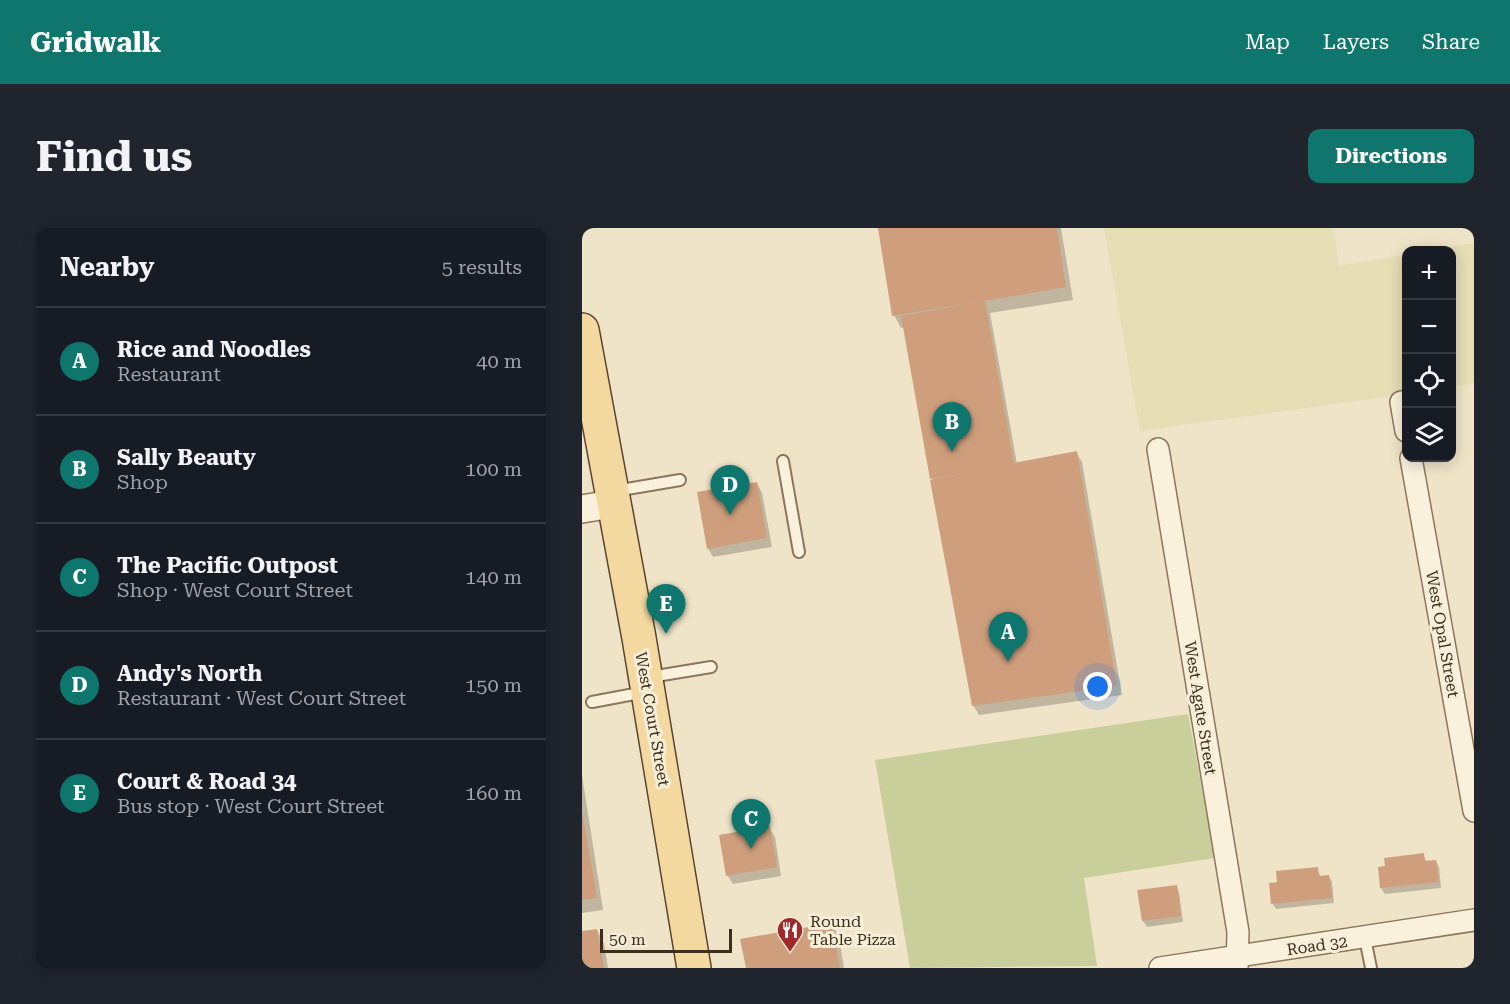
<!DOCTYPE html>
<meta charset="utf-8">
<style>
:root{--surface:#171b24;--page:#20242c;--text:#f1f3f6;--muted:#9ea1a6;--line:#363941;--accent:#0f766e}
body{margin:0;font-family:"Roboto Serif",serif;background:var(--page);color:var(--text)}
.controls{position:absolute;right:18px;top:18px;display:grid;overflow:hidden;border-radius:12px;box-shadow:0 3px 15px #0003}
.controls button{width:54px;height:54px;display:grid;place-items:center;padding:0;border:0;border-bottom:2px solid var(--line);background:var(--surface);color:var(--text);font:30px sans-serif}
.scale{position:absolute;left:18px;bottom:15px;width:132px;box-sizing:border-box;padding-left:6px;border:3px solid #3d2e20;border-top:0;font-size:16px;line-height:21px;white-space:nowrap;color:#3d2e20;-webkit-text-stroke:4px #f7eed8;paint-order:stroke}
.you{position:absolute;left:516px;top:459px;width:21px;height:21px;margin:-15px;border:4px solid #fff;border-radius:50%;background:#1a73e8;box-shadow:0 0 0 9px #1a73e833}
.badge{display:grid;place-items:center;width:39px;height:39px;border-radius:50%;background:var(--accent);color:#fff;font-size:20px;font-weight:700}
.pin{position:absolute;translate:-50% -50px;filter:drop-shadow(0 2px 3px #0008)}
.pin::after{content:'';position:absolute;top:32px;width:21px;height:18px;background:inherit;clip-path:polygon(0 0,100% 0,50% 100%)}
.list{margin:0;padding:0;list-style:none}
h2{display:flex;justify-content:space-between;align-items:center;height:78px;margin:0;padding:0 24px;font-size:26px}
h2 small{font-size:20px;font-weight:400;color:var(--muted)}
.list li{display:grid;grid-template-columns:39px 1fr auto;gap:18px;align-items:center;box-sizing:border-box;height:108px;padding:0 24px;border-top:2px solid var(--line)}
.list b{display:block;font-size:22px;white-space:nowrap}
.list p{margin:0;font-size:20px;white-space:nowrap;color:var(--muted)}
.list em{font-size:20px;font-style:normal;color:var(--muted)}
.icon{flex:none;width:33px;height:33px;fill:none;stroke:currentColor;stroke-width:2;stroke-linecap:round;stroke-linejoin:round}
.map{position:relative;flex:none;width:892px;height:740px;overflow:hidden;border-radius:12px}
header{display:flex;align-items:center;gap:36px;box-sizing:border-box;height:84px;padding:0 30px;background:var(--accent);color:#fff}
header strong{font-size:28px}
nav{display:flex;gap:33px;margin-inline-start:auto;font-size:21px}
.intro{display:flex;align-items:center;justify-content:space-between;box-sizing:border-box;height:144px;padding:0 36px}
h1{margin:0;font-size:42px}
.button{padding:15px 27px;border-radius:12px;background:var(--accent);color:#fff;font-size:21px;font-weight:700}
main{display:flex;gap:36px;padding:0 36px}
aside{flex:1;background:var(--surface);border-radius:12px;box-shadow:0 3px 15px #0003}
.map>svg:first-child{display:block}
.farmland{fill:#e6deb5}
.green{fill:#c9cf9b}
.shadow{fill:#0003}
.building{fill:#cf9f7d}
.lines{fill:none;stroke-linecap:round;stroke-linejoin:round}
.service-casing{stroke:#8d765c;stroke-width:14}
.minor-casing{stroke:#8d765c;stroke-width:24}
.tertiary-casing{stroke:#8d765c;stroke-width:30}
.primary-casing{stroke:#5b4430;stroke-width:36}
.service{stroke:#faf1dc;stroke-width:10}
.minor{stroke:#faf1dc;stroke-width:21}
.tertiary{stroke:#faf1dc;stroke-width:27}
.primary{stroke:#f3d9a0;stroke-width:33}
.labels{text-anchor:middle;stroke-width:6;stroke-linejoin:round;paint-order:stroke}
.street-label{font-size:16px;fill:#3d2e20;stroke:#f7eed8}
.poi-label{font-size:16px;fill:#3d2e20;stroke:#f7eed8;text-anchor:start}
</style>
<header>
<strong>Gridwalk</strong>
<nav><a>Map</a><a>Layers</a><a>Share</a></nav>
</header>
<div class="intro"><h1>Find us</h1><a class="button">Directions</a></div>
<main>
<aside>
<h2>Nearby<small>5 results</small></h2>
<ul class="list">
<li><span class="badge">A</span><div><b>Rice and Noodles</b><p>Restaurant</p></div><em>40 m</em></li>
<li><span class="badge">B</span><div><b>Sally Beauty</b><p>Shop</p></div><em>100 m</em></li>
<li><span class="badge">C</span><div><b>The Pacific Outpost</b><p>Shop · West Court Street</p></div><em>140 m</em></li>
<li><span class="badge">D</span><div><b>Andy's North</b><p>Restaurant · West Court Street</p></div><em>150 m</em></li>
<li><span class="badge">E</span><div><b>Court &amp; Road 34</b><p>Bus stop · West Court Street</p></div><em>160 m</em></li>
</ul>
</aside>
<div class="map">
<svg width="892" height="740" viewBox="0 0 892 740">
<rect width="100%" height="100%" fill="#f0e4c8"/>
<g class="farmland">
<polygon points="522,0 751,0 757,38 824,27 824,166 558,203"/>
<polygon points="892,15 892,155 870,159 870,22 849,22"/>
</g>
<polygon class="green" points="606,486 633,630 502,650 515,738 328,740 293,532"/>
<g class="shadow">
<polygon points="297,0 479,0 491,72 408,85 435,236 494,224 500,234 540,467 397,487 391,477 323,99 319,100 312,87"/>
<polygon points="175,255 180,265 190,319 131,329 126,320"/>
<polygon points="0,547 21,682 0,685"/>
<polygon points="187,600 193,609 199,648 151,656 145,647"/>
<polygon points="841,627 845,634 854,633 857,639 859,660 803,666 799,660 797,640"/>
<polygon points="735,641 739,649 747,648 750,654 752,675 694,681 690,675 696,655"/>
<polygon points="594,658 597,664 601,694 565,699 561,693 557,663"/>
<polygon points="250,696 257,709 262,740 165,740 160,712"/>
<polygon points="15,702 22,715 26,740 0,740 0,705"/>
</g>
<g class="building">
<polygon points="296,0 475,0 484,59 403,73 432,235 495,223 535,458 390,478 348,252 379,246 348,251 319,88 395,74 310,88"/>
<polygon points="175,254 185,310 125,321 115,264"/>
<polygon points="0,583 15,670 0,672"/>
<polygon points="188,598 195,639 144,648 137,607"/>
<polygon points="842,625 843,633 854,632 857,654 798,660 796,639 803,638 802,630"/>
<polygon points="736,639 737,648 747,647 750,670 689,676 687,655 695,654 694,643"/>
<polygon points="595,657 599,688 560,693 555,662"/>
<polygon points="250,695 258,740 164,740 158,711"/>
<polygon points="15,701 22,740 0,740 0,703"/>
</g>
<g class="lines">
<g class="service-casing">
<g id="service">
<polyline points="201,233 217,324"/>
<polyline points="33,263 98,252"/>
<polyline points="68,449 129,439"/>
<polyline points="10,474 63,464"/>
<polyline points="783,710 789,740"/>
</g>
</g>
<g class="minor-casing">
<g id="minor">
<polyline points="819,174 824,203"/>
<polyline points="576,221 656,704 655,740"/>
<polyline points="829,230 892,583"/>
<polyline points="578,740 892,692"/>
</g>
</g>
<g class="tertiary-casing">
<polyline id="tertiary" points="0,281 30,276"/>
</g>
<g class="primary-casing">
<polyline id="primary" points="0,102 57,410 112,740"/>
</g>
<use href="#service" class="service"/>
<use href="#minor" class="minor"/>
<use href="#tertiary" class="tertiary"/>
<use href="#primary" class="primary"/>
</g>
<defs>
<g id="restaurant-pin" transform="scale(1.35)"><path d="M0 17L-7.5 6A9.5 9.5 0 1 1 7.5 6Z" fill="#9e2a2b" stroke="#f7eed8"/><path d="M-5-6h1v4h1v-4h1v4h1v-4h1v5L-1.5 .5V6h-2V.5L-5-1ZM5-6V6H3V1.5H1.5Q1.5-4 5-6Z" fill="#fff"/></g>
</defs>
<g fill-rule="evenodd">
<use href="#restaurant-pin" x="208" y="702"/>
</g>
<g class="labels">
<g class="street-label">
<text transform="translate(861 406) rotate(80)" y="6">West Opal Street</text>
<text transform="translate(619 480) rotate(81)" y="6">West Agate Street</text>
<text transform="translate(71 491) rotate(80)" y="6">West Court Street</text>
<text transform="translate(735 717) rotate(-8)" y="6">Road 32</text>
</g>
<g class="poi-label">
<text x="228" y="699">Round<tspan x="228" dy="18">Table Pizza</tspan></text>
</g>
</g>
</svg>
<div class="controls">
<button>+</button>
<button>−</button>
<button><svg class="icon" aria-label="locate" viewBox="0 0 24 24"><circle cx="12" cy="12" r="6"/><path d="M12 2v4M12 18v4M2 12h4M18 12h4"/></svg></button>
<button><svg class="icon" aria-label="layers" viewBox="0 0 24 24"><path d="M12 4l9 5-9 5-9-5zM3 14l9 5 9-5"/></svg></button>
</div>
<div class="scale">50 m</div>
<div class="you"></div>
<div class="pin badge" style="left:426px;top:434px">A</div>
<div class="pin badge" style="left:370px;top:224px">B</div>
<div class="pin badge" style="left:169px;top:621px">C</div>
<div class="pin badge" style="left:148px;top:287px">D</div>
<div class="pin badge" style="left:84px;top:406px">E</div>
</div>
</main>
